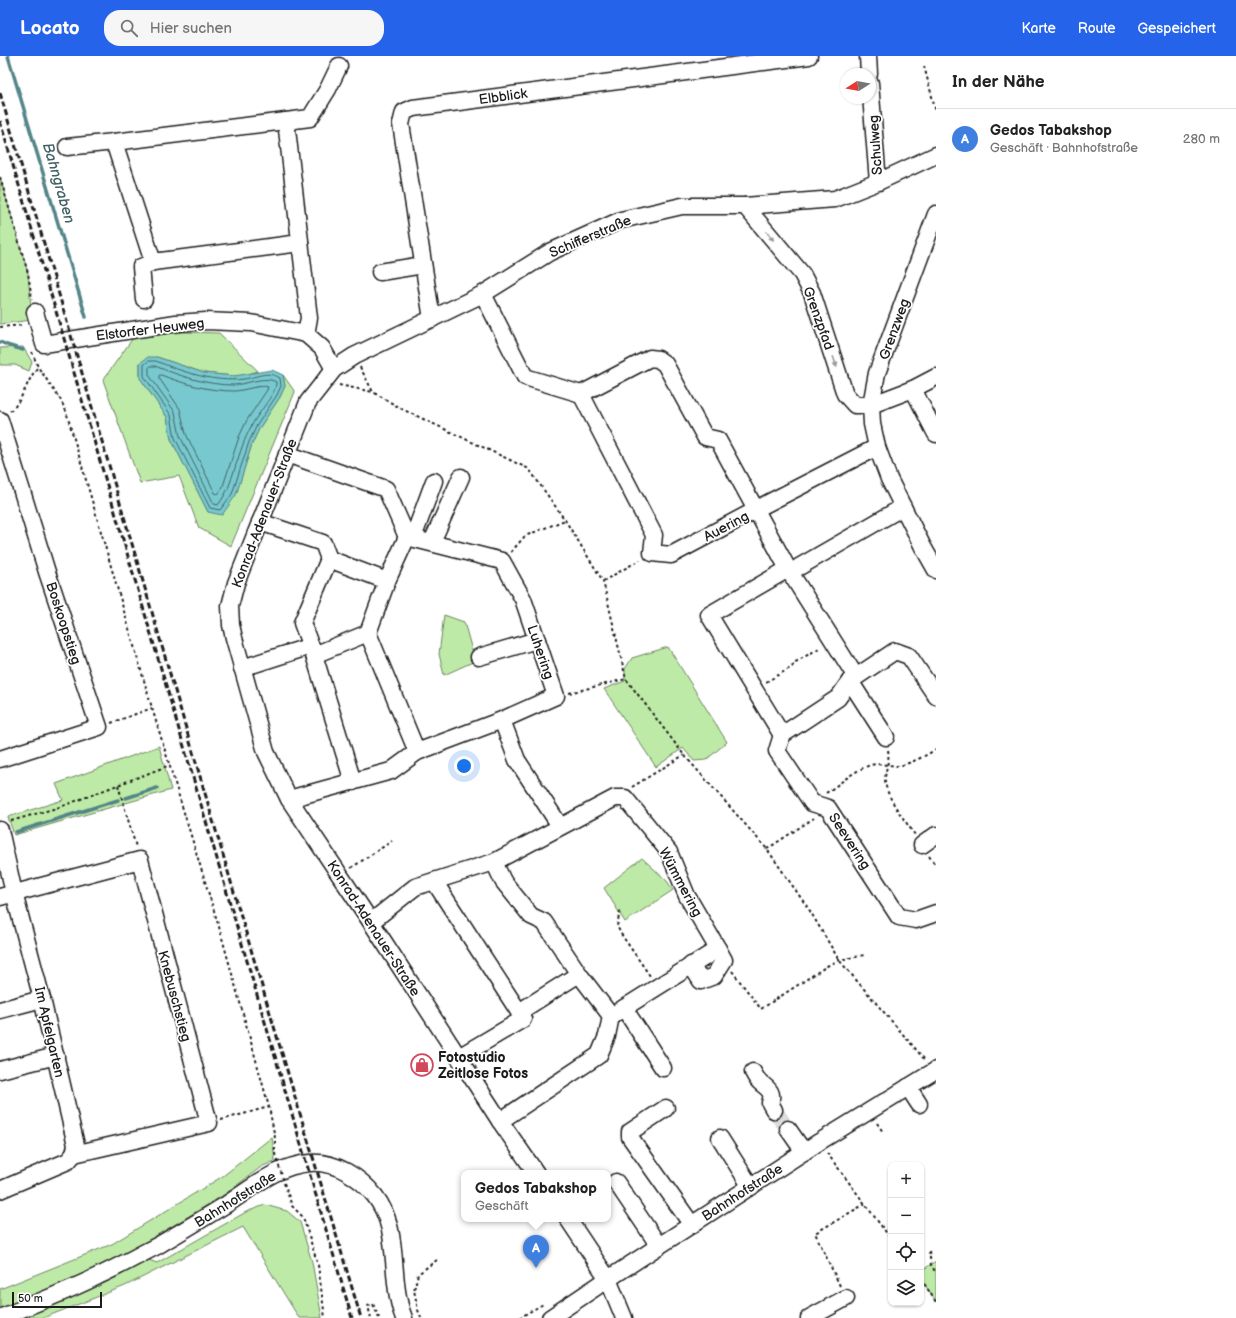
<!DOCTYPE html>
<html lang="de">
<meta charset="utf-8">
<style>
:root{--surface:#fff;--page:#f6f6f6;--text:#222;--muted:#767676;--line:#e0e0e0;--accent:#2563eb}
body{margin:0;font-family:"Balsamiq Sans",sans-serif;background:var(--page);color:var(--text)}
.controls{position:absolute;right:12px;bottom:12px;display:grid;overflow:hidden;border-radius:8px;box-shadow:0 1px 3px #0004}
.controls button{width:36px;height:36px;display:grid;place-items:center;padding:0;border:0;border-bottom:1px solid var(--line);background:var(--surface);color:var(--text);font:20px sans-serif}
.compass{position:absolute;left:840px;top:12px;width:36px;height:36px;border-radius:50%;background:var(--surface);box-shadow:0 1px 3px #0004;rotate:259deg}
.scale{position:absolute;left:12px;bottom:10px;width:90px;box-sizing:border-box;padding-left:4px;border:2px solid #1c1c1c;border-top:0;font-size:11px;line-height:14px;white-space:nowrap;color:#1c1c1c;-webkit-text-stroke:3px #fff;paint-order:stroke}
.you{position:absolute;left:464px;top:710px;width:14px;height:14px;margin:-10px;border:3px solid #fff;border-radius:50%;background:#1a73e8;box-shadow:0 0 0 6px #1a73e833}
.badge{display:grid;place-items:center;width:26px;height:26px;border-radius:50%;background:var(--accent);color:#fff;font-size:13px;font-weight:700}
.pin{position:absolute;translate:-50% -33px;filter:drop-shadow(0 1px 2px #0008)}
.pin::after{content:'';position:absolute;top:21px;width:14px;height:12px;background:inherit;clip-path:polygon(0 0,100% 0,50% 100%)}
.popup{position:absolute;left:461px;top:1114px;width:150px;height:52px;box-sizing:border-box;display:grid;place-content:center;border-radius:8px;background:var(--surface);filter:drop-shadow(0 1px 3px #0005);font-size:13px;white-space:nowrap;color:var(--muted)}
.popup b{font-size:15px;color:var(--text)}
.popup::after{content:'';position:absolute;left:50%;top:100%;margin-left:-8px;border:8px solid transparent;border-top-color:var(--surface)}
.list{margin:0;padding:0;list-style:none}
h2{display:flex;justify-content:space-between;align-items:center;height:52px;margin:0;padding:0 16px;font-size:17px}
h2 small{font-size:13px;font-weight:400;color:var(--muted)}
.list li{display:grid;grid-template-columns:26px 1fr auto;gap:12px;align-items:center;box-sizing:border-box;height:60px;padding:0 16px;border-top:1px solid var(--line)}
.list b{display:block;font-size:15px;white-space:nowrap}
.list p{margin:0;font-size:13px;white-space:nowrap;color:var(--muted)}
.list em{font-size:13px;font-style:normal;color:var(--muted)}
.icon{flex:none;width:22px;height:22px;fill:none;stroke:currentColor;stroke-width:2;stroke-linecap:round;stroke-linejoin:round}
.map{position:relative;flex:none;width:936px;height:1262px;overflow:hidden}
header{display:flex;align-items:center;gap:24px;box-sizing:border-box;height:56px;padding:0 20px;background:var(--accent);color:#fff}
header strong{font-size:19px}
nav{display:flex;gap:22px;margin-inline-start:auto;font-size:14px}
.search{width:280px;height:36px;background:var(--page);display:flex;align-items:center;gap:10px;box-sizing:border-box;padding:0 14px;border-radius:16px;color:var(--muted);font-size:15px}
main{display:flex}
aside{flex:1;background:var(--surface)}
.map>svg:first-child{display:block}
.green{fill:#beeaa7;stroke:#6d8362}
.water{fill:#78c9cf;stroke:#538487}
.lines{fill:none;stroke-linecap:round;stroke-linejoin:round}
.shore{stroke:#416164;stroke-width:1}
.stream{stroke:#538487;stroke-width:3.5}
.minor-tunnel{stroke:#ddd;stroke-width:16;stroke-dasharray:16 8;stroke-linecap:butt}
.minor-casing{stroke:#1c1c1c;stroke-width:19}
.path{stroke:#1c1c1c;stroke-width:2;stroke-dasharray:3 3;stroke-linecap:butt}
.minor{stroke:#fff;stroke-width:16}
.rail{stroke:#1c1c1c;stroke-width:3;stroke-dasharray:6 3;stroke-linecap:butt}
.path-bridge{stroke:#1c1c1c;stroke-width:2;stroke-dasharray:3 3;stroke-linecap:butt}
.oneway{fill:#999}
.labels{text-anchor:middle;stroke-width:3.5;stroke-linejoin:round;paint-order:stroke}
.street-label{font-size:14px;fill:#1c1c1c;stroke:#fff}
.poi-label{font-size:14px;font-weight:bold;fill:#1c1c1c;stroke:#fff;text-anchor:start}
.water-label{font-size:15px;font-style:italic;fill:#416164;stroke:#fff}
</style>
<header>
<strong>Locato</strong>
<div class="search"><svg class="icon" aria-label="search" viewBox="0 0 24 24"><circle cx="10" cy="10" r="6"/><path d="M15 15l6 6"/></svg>Hier suchen</div>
<nav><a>Karte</a><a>Route</a><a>Gespeichert</a></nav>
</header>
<main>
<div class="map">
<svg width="936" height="1262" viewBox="0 0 936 1262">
<rect width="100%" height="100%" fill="#fff"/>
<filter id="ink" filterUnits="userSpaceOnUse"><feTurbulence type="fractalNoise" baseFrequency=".025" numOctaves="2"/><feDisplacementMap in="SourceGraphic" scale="8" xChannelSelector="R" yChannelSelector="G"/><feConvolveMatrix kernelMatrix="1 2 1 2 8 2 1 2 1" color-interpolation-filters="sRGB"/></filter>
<g filter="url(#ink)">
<g class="green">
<polygon points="0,121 28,217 32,264 0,268"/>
<polygon points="184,276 219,277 258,315 245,319 234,320 204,317 157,301 140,307 140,322 167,361 171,383 208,456 236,439 252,388 260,371 280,341 285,330 283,319 295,336 231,490 199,472 179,420 140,427 103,324 133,282"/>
<polygon points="23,291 32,306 29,315 15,309 0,309 0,292"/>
<polygon points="444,559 464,566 475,605 444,619 439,598"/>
<polygon points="668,591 727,686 706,704 694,705 683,692 656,711 604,633 625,625 625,613 632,602"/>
<polygon points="159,690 171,734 14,779 8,761 63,744 56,728"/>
<polygon points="642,802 667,825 673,834 625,866 604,832"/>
<polygon points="272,1081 275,1105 261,1111 224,1139 139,1190 104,1209 39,1240 0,1254 0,1233 112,1188 223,1120"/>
<polygon points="265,1149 287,1155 300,1166 312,1206 322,1262 299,1262 243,1171 125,1230 43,1262 20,1262 146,1203 157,1207 246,1156"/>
<polygon points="936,1205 936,1246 921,1223 921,1215"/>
</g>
<polygon class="water" points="148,301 157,301 204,317 234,320 272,314 283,319 285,330 280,341 260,371 252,388 236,439 222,459 208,456 171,383 167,361 140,322 140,307"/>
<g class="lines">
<g class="shore">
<path d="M149 305H156C183 316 215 327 244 323 258 321 267 314 280 322L281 330 277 339 257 369 249 386 232 438 220 454 210 452 175 382 171 359 144 320V309Z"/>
<path d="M151 310H155C180 320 207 329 233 329 246 329 264 319 276 326 277 337 257 358 252 369 244 383 240 397 235 412 230 427 228 436 218 449L214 448 180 380 175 356 149 319V312Z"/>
<path d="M161 319C184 328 209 335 234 335 243 335 261 328 268 331L267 334 247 364 239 381 222 433 218 438 215 437 186 378 180 353 159 322V320Z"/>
</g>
<g class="stream">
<polyline points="8,0 86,261"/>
<polyline points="0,286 10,290 23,294"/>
<polyline points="126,742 157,732"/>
<polyline points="16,776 118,744"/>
</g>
<polyline class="minor-tunnel" points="774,1054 788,1073"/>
<g class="minor-casing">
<g id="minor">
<polyline points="868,0 869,18"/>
<polyline points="870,27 878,126"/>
<polyline points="286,65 114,86 153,206 300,187"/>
<polyline points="67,91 114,86"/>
<polyline points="745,150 802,218 812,237 845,338 855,349 871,349 913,333 936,321"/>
<polyline points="936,158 877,317 871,349 872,368 877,391 889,423 923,491 936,514"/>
<polyline points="380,216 423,209"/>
<polyline points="483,238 525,321 581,338 650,302 658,303 665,308 705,381 718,384 756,454 671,499 652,497 654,479 581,338"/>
<polyline points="144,243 141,211 153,206"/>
<polyline points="35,256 44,288 176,267 206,265 251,267 306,278 322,292 334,313"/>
<polyline points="432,263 401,68 404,56 413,52 809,0"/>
<polyline points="306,278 309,262 286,65 310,62 328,33 339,10"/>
<polyline points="913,333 936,378"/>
<polyline points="0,364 47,516 99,671 0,703"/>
<polyline points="287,398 386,433 407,481 502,505 523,543 556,640 502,664 417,696 391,715 289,743"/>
<polyline points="762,450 877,391"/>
<polyline points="756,454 788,513 856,621"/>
<polyline points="260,466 323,487 329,503"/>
<polyline points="407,481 387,525 368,577 417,696"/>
<polyline points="413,482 434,425"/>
<polyline points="432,486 461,421"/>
<polyline points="799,511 903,451"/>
<polyline points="368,577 314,599 302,567 329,503 387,525"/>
<polyline points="314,599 353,726"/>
<polyline points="479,601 537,584"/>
<polyline points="242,612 311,590"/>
<polyline points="850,625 886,681"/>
<polyline points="936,640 909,600 895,595 850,625 838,642 782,679 777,695 812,747 828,752 899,861 916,864 936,857"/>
<polyline points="502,664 517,704 560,770"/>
<polyline points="782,679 709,559 788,513"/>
<polyline points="0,774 14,837 42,943 76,1089 74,1098 68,1105 0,1134"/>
<polyline points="922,789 936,779"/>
<polyline points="494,806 503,825 531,860 544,866 579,918 611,960"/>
<polyline points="434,825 519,956 579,918"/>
<polyline points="0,841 140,804 209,1067 74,1098"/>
<polyline points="371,866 415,831 494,806 615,742 625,742 669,796 687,840 718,893 611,960 607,980 599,999 500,1065"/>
<polyline points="691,909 701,925 714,920 724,904 718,893"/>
<polyline points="624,952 663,1012"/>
<polyline points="0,954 42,943"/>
<polyline points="459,1001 523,963 519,956"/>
<polyline points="0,1014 56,1000"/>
<path d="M753 1016C755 1020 757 1024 761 1027 768 1033 774 1036 770 1047L774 1054"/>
<polyline points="908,1031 919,1048"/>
<polyline points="666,1052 630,1076 630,1081 692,1169"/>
<polyline points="788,1073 804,1096"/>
<polyline points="720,1082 751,1131"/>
<polyline points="536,1117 500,1065 371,866 289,743 266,696 234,582 231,569 230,550 236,527 308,346 334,313 354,300 483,238 550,196 621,164 682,150 745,150 835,143 878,126 936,99"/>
<polyline points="616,1126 659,1190"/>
<polyline points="568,1163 608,1223 624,1262"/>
<path d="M0 1262C33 1248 66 1236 98 1220 118 1211 137 1200 157 1190 181 1176 204 1162 227 1148 255 1130 276 1110 310 1107 335 1105 360 1121 375 1140 402 1175 388 1223 404 1262"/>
<polyline points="550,1262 608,1223 819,1086 936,1014"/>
<polyline points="809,1262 846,1242"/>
</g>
</g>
<g class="path">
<polyline points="924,10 936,56"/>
<polyline points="0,121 28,217 32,243"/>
<polyline points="0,271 23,269"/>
<polyline points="32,296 38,311 60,343 66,355 152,652 219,871 269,1051 275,1082 275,1097 276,1103"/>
<polyline points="360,311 373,336 402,353 529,413 565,464 603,525 626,623 684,699 767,793 810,855 839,904 925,1004"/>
<polyline points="339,329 373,336"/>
<path d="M10 355C22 347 27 323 38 311"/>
<polyline points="511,496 525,480 565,464"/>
<polyline points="603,525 640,504"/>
<polyline points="766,626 792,611 794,607 821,591"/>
<polyline points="569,637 626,623"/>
<polyline points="111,667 152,652"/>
<path d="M888 694C890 704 885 714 885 724 886 742 905 764 915 779"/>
<polyline points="118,729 136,791"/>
<polyline points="632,731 684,699"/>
<path d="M826 737C840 728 854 714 871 709 879 707 888 709 896 710 905 710 928 699 936 693"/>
<polyline points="11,765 60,751 170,709"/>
<polyline points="767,793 814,762"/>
<polyline points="929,800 936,810"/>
<polyline points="351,812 392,785"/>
<polyline points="620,855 617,870 621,878 650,920"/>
<polyline points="732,915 761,953 827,910 839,904 865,899"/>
<polyline points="221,1064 269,1051"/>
<polyline points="877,1067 883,1076"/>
<polyline points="827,1097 891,1183"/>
<polyline points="284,1127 292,1150 303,1161 318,1209 325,1262"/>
<polyline points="929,1195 931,1209 936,1217"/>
<polyline points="921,1223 936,1246"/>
<polyline points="840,1230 815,1177 865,1148"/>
<polyline points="371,1262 368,1250 373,1248 379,1262"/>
<polyline points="421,1262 418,1254 414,1234 418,1218 437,1204"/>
<polyline points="519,1262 545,1247"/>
</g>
<use href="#minor" class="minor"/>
<g class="rail">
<polyline points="0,37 238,850 361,1262"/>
<polyline points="0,65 352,1262"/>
</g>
<polyline class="path-bridge" points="277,1104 284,1126"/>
</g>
<defs><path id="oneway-solid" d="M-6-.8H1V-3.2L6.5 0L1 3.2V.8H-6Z"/></defs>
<g class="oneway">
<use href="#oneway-solid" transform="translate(770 180) rotate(50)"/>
<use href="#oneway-solid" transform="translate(835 306) rotate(72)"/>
</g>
</g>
<defs>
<g id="shop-ring" transform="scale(1.15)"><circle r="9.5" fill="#fff" stroke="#d1495b" stroke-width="1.5"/><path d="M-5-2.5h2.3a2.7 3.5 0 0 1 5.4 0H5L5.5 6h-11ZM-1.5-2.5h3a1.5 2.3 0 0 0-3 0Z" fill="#d1495b"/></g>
</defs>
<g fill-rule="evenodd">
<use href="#shop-ring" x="422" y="1009"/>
</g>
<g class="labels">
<g class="street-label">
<text transform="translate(503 40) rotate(-8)" y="5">Elbblick</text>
<text transform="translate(875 89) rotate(-94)" y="5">Schulweg</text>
<text transform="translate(590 180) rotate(-23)" y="5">Schifferstraße</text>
<text transform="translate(819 262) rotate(70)" y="5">Grenzpfad</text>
<text transform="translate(150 273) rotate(-7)" y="5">Elstorfer Heuweg</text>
<text transform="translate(894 273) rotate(-70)" y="5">Grenzweg</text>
<text transform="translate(264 457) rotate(-69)" y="5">Konrad-Adenauer-Straße</text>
<text transform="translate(726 470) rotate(-28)" y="5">Auering</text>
<text transform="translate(64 567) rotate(72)" y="5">Boskoopstieg</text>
<text transform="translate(541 596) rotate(71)" y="5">Luhering</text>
<text transform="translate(850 785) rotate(57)" y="5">Seevering</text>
<text transform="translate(681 826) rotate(62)" y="5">Wümmering</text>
<text transform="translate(374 872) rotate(57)" y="5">Konrad-Adenauer-Straße</text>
<text transform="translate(175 940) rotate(75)" y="5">Knebuschstieg</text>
<text transform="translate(50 976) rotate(77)" y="5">Im Apfelgarten</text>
<text transform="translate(742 1136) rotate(-33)" y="5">Bahnhofstraße</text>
<text transform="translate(235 1143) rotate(-32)" y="5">Bahnhofstraße</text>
</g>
<g class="poi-label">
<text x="438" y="1006">Fotostudio<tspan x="438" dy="16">Zeitlose Fotos</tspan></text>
</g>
<g class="water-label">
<text transform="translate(59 127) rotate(74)" y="5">Bahngraben</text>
</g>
</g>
</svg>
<div class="controls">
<button>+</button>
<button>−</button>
<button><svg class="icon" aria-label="locate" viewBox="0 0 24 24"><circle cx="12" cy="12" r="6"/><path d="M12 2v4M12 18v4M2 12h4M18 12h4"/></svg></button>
<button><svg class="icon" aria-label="layers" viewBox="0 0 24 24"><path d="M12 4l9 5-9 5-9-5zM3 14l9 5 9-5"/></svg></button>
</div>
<svg class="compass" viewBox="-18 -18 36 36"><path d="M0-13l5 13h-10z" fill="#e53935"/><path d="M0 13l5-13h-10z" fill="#767676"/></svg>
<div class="scale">50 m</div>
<div class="you"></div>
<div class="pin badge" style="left:536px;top:1212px;background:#3f7fe0">A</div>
<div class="popup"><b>Gedos Tabakshop</b>Geschäft</div>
</div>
<aside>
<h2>In der Nähe<small></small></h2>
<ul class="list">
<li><span class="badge" style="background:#3f7fe0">A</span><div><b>Gedos Tabakshop</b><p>Geschäft · Bahnhofstraße</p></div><em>280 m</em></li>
</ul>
</aside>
</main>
